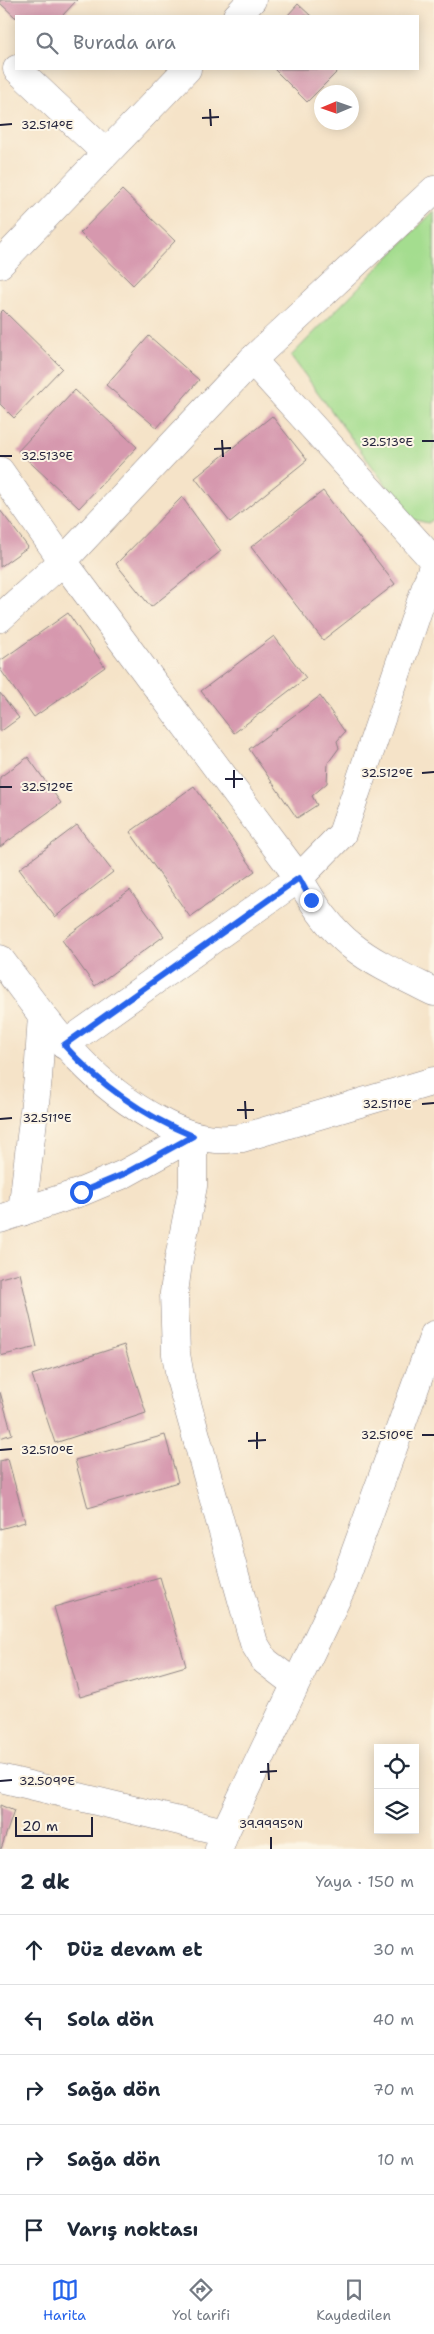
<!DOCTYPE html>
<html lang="tr">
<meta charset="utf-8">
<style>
:root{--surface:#fff;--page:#f6f6f7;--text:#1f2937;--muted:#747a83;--line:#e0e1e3;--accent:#2563eb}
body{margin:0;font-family:"Shantell Sans",sans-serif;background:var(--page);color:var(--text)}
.controls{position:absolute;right:15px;bottom:15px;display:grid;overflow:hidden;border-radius:0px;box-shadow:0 2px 12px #0003}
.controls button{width:45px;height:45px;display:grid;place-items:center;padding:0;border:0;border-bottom:1px solid var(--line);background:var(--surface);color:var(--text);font:25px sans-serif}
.compass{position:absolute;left:314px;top:85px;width:45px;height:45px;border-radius:50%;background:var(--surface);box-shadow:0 2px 12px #0003;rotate:268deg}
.scale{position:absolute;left:15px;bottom:12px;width:78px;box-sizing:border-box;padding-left:5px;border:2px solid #22223b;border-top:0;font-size:14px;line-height:18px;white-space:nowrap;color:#22223b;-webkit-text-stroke:4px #fcf5e5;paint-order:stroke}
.stop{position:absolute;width:15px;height:15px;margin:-11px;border:4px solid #2563eb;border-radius:50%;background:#fff}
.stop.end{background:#2563eb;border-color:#fff;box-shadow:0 1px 5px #0008}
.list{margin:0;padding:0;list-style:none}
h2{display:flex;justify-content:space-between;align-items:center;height:65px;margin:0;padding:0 20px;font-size:21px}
h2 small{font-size:16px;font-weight:400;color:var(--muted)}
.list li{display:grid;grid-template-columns:32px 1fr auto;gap:15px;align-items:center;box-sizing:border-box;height:70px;padding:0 20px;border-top:1px solid var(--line)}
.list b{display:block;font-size:19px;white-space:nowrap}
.list em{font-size:16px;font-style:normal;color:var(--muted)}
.icon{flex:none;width:28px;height:28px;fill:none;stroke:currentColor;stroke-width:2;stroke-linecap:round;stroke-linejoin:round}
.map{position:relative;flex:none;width:434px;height:1849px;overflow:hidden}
.search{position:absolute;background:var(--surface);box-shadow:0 2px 12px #0003;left:15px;right:15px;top:15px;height:55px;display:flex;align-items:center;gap:12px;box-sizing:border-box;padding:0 18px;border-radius:0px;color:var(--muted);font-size:19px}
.sheet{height:415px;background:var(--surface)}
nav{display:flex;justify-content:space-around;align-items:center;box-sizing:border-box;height:70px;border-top:1px solid var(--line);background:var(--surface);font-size:14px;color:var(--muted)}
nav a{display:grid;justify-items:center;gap:2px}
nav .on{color:var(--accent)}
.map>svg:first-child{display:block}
.green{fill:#a4dd8f;stroke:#638065}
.building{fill:#d698ae}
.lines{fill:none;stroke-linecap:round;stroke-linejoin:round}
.minor-casing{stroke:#8c8282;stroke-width:29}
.minor{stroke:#fff;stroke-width:28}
.route{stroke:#2563eb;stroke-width:6}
.ticks{fill:none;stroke:#22223b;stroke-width:2}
.ticks-label{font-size:12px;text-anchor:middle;fill:#22223b;stroke:#fcf5e5;stroke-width:4;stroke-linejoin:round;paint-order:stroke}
</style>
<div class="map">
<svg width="434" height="1849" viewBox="0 0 434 1849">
<rect width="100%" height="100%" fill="#fcf5e5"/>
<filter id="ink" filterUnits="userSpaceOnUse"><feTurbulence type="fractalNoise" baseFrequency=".02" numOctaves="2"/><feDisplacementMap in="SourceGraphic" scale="10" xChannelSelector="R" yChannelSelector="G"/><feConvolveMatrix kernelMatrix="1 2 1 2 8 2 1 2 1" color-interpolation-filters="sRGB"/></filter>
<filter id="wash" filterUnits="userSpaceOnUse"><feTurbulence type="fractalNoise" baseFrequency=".0096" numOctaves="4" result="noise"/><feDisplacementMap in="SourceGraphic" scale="20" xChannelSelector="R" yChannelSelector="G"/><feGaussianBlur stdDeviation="1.12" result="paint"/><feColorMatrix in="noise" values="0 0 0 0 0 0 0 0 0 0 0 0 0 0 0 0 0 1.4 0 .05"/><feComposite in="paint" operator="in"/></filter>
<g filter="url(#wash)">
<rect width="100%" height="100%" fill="#f5e3c8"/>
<polygon class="green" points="434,211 434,519 428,523 411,519 291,356"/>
<g id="blocks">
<g class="building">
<polygon points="0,0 77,0 62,16 16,16 16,18 0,3"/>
<polygon points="298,4 311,16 287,16"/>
<polygon points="274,69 340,69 307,102"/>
<polygon points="122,190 175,241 133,285 80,233"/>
<polygon points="3,310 62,368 14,418 0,404 0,313"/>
<polygon points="149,336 199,380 157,428 106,385"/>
<polygon points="75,390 137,447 79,508 18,451"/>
<polygon points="272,416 307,460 230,522 195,478"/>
<polygon points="323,491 395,584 323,640 251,547"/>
<polygon points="182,497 221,551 151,607 116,564"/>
<polygon points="0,510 28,547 0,567"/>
<polygon points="68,613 105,667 34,717 0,669 0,661"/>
<polygon points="274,636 306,678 234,733 201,691"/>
<polygon points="0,693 19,718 0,732"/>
<polygon points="320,696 345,732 337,741 339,748 328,763 327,783 312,796 317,805 297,818 249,749"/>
<polygon points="28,757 61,803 0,847 0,777"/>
<polygon points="194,786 255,871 190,917 130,832"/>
<polygon points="77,825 113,872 55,917 19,869"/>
<polygon points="130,890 164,936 95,986 62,940"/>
<polygon points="20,1273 37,1347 0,1356 0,1278"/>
<polygon points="124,1345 146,1413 55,1443 32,1375"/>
<polygon points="0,1392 12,1434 0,1438"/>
<polygon points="165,1435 178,1482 88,1508 75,1460"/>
<polygon points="8,1459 25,1522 0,1529 0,1461"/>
<polygon points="160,1577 186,1666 80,1697 54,1607"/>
<polygon points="0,1805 14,1811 1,1849 0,1849"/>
</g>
</g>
</g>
<g filter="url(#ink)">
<use href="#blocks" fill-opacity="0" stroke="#8c8282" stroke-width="1"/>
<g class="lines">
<g class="minor-casing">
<g id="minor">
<polyline points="237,16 252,0"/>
<polyline points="17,69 106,153"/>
<polyline points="0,264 187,69"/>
<polyline points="252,360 434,561"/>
<path d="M0 471 63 561 299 878C336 947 367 959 434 992"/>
<polyline points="0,618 63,561 252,360 434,190"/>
<path d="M0 959C49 1024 85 1081 158 1120 176 1130 195 1138 216 1139 225 1140 234 1138 242 1138L434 1081"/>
<polyline points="64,1045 299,878 342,834 434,563"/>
<polyline points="22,1212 38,1078 42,1015"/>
<polyline points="0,1219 81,1192 124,1174 193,1136 193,1186 178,1263 174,1293 176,1354 181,1382 254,1643 265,1661 295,1684"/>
<polyline points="0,1778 225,1832"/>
<polyline points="219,1849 225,1832 344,1583 434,1335"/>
</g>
</g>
<use href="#minor" class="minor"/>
</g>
</g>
<g class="lines" filter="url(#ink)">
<path class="route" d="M81 1192 124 1174 193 1136C142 1115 101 1086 64 1045L299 878 311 900"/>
</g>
<path class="ticks" d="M210 109 211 126M202 118 219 117M0 125 12 124M222 440 223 457M422 441H434M214 449 231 448M0 456H12M234 770V788M422 773 434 772M225 779H243M0 787H12M245 1101 246 1119M422 1104 434 1103M237 1110H254M0 1119 12 1118M257 1432V1449M422 1435H434M248 1441 266 1440M0 1450 12 1449M268 1763 269 1780M260 1772 277 1771M0 1781 12 1780M271 1837V1849"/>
<g class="ticks-label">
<text x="47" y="129">32.514°E</text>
<text x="387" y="446">32.513°E</text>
<text x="47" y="460">32.513°E</text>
<text x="387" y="777">32.512°E</text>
<text x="47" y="791">32.512°E</text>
<text x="387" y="1108">32.511°E</text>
<text x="47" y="1122">32.511°E</text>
<text x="387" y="1439">32.510°E</text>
<text x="47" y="1454">32.510°E</text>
<text x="47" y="1785">32.509°E</text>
<text x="271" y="1828">39.9995°N</text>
</g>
</svg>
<div class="controls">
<button><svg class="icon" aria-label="locate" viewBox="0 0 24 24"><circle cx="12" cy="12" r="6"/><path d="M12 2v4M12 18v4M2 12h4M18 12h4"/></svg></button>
<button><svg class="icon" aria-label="layers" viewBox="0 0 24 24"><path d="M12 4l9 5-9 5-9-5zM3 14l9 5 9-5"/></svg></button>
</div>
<svg class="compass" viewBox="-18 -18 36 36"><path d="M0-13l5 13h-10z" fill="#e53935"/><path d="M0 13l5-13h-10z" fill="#747a83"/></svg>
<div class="scale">20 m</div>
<div class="stop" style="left:81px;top:1192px"></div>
<div class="stop end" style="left:311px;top:900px"></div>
<div class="search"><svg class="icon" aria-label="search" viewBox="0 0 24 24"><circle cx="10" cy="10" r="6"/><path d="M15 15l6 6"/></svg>Burada ara</div>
</div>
<section class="sheet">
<h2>2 dk<small>Yaya · 150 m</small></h2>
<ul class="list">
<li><svg class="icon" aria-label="ahead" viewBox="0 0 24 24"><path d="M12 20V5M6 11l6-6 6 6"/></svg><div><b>Düz devam et</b></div><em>30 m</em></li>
<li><svg class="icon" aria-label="left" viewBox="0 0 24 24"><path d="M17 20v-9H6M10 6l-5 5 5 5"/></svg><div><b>Sola dön</b></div><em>40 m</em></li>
<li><svg class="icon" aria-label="right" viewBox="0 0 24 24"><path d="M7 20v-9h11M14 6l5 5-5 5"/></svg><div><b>Sağa dön</b></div><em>70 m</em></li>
<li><svg class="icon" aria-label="right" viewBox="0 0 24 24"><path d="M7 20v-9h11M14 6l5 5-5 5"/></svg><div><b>Sağa dön</b></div><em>10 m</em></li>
<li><svg class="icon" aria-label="arrive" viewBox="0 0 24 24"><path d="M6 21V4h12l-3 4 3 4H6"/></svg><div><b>Varış noktası</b></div></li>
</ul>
</section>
<nav>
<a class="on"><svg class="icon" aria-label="map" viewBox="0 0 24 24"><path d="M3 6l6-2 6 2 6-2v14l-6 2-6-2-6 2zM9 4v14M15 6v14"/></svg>Harita</a>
<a><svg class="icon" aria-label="directions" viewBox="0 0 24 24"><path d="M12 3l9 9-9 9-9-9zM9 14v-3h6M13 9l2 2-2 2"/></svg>Yol tarifi</a>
<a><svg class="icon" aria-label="saved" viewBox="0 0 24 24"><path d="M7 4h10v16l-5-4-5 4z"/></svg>Kaydedilen</a>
</nav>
